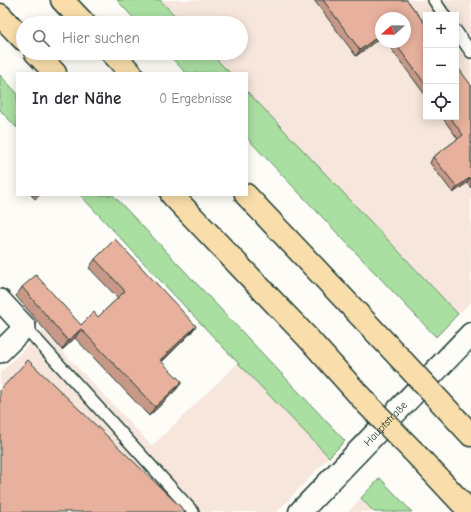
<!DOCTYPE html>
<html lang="de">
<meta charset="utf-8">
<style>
:root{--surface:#fff;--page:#f2f2f3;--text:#2b2b33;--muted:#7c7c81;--line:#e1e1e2}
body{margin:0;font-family:"Comic Neue",sans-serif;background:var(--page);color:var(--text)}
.controls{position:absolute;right:12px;top:12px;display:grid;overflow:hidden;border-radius:0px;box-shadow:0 2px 10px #0003}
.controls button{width:36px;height:36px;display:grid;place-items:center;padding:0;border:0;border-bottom:1px solid var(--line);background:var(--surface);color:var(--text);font:20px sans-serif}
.compass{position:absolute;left:375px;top:12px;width:36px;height:36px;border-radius:50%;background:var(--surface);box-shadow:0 2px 10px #0003;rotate:250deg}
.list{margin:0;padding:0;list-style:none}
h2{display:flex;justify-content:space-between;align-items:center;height:52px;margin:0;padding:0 16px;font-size:17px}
h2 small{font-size:13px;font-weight:400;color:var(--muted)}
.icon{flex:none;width:22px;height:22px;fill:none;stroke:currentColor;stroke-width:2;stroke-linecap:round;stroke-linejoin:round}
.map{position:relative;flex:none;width:471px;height:512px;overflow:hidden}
.search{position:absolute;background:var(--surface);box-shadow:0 2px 10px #0003;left:16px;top:16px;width:232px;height:44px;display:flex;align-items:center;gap:10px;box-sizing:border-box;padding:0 14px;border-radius:22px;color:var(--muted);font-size:15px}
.panel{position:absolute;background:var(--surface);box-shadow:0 2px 10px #0003;left:16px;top:72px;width:232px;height:124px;border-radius:0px}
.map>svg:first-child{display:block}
.built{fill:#f6e6dc;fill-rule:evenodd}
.green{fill:#aadfa2;stroke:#648e6b}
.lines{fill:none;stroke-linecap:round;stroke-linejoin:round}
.lane-casing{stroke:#1f3d34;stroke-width:14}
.street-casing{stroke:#1f3d34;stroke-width:24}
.secondary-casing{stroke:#1f3d34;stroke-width:25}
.highway-casing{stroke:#1f3d34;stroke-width:25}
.lane{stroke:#fdfcf7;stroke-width:11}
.street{stroke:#fdfcf7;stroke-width:21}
.secondary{stroke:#fdfcf7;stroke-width:22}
.highway{stroke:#f9deab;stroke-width:22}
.highway-bridge-casing{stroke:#1f3d34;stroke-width:25;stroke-linecap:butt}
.highway-bridge{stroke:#f9deab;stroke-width:22}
.wall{fill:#c79887;stroke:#1f3d34}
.shaded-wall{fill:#a27c6e;stroke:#1f3d34}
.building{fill:#e7b19d;stroke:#1f3d34}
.labels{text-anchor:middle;stroke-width:4;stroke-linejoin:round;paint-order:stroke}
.street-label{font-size:11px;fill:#1f3d34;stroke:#fdfcf7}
</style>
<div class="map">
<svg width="471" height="512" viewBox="0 0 471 512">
<rect width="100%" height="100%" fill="#fdfcf7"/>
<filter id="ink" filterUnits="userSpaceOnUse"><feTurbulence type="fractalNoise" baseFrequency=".025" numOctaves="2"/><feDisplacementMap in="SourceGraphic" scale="8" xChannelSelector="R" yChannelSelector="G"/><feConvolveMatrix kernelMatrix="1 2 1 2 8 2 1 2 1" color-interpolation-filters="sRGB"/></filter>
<g filter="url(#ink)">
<g class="built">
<path d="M160 0H471V302L458 314 247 91V73H230L210 53H241V23H182ZM426 15H456V117H426ZM381 18H405V42H381Z"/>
<polygon points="43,331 152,446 238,363 329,457 277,512 0,512 0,373"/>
<polygon points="361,498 374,512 348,512"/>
</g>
<g class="green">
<polygon points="117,0 160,0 182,23 138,23"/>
<polygon points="167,53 210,53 230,73 186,73"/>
<polygon points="0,75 17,93 17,128 0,110"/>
<polygon points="247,91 458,314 436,337 247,138"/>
<polygon points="80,195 113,195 345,441 329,457 238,363"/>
<polygon points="380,478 412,512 374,512 361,498"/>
</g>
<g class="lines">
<g class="lane-casing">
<g id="lane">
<polyline points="434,0 444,15"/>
<polyline points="456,31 471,52"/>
<polyline points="25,327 193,512"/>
</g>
</g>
<g class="street-casing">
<polyline id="street" points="0,300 25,327 0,352"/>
</g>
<g class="secondary-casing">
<g id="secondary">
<path id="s1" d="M300 512 471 334"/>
</g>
</g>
<g class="highway-casing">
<g id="highway">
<polyline points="62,0 84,23"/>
<polyline points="0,15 23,39"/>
<polyline points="36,53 55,73"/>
<polyline points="112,53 131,73"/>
<polyline points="172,195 307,337 367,404"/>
<polyline points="246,195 398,356"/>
<polyline points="459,422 471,435"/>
<polyline points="413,451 470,512"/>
</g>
</g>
<use href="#lane" class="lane"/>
<use href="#street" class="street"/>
<use href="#secondary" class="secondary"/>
<use href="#highway" class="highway"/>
<g class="highway-bridge-casing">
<g id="highway-bridge">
<polyline points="398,356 459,422"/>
<polyline points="367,404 413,451"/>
</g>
</g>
<use href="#highway-bridge" class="highway-bridge"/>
</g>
<g class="wall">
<polygon points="314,0 407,0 426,25 426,96 386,42 405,42 381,18 381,37 356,56"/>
<polygon points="471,85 471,188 467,183 453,193 430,163 433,157 458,139 442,117 456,117"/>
<polygon points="31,195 40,195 35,199"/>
<polygon points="95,259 196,326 190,334 162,362 182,382 175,391 149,416 75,338 62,350 16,296 22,287 81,325 98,317 118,298 89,268"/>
</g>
<g class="shaded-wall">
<polygon points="381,34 381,37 356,56 360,50"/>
<polygon points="471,177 467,183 453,193 457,187"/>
<polygon points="196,326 190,334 154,369 160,360"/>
<polygon points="81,329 75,338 62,350 68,341"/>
<polygon points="182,382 175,391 149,416 155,407"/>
</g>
<g class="building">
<polygon points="323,0 407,0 426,25 426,85 394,42 405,42 405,18 381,18 381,34 360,50"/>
<polygon points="456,65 471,85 471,178 471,177 457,187 433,157 463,135 450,117 456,117"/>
<polygon points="115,239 196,326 160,360 182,382 155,407 81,329 68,341 22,287 36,275 81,325 94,312 98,317 125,291 95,259"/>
<polygon points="28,360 186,512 0,512 0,390"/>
</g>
</g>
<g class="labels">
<g class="street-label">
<text dy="4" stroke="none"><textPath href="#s1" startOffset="123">Hauptstraße</textPath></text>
</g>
</g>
</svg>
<div class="controls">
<button>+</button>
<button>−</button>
<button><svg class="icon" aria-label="locate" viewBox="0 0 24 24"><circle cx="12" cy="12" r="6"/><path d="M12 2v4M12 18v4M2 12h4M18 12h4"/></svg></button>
</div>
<svg class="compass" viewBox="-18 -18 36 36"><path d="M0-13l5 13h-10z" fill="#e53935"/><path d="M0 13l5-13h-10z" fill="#7c7c81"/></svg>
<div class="search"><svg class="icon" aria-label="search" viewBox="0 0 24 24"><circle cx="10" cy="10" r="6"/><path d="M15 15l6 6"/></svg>Hier suchen</div>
<section class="panel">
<h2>In der Nähe<small>0 Ergebnisse</small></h2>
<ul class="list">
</ul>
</section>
</div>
